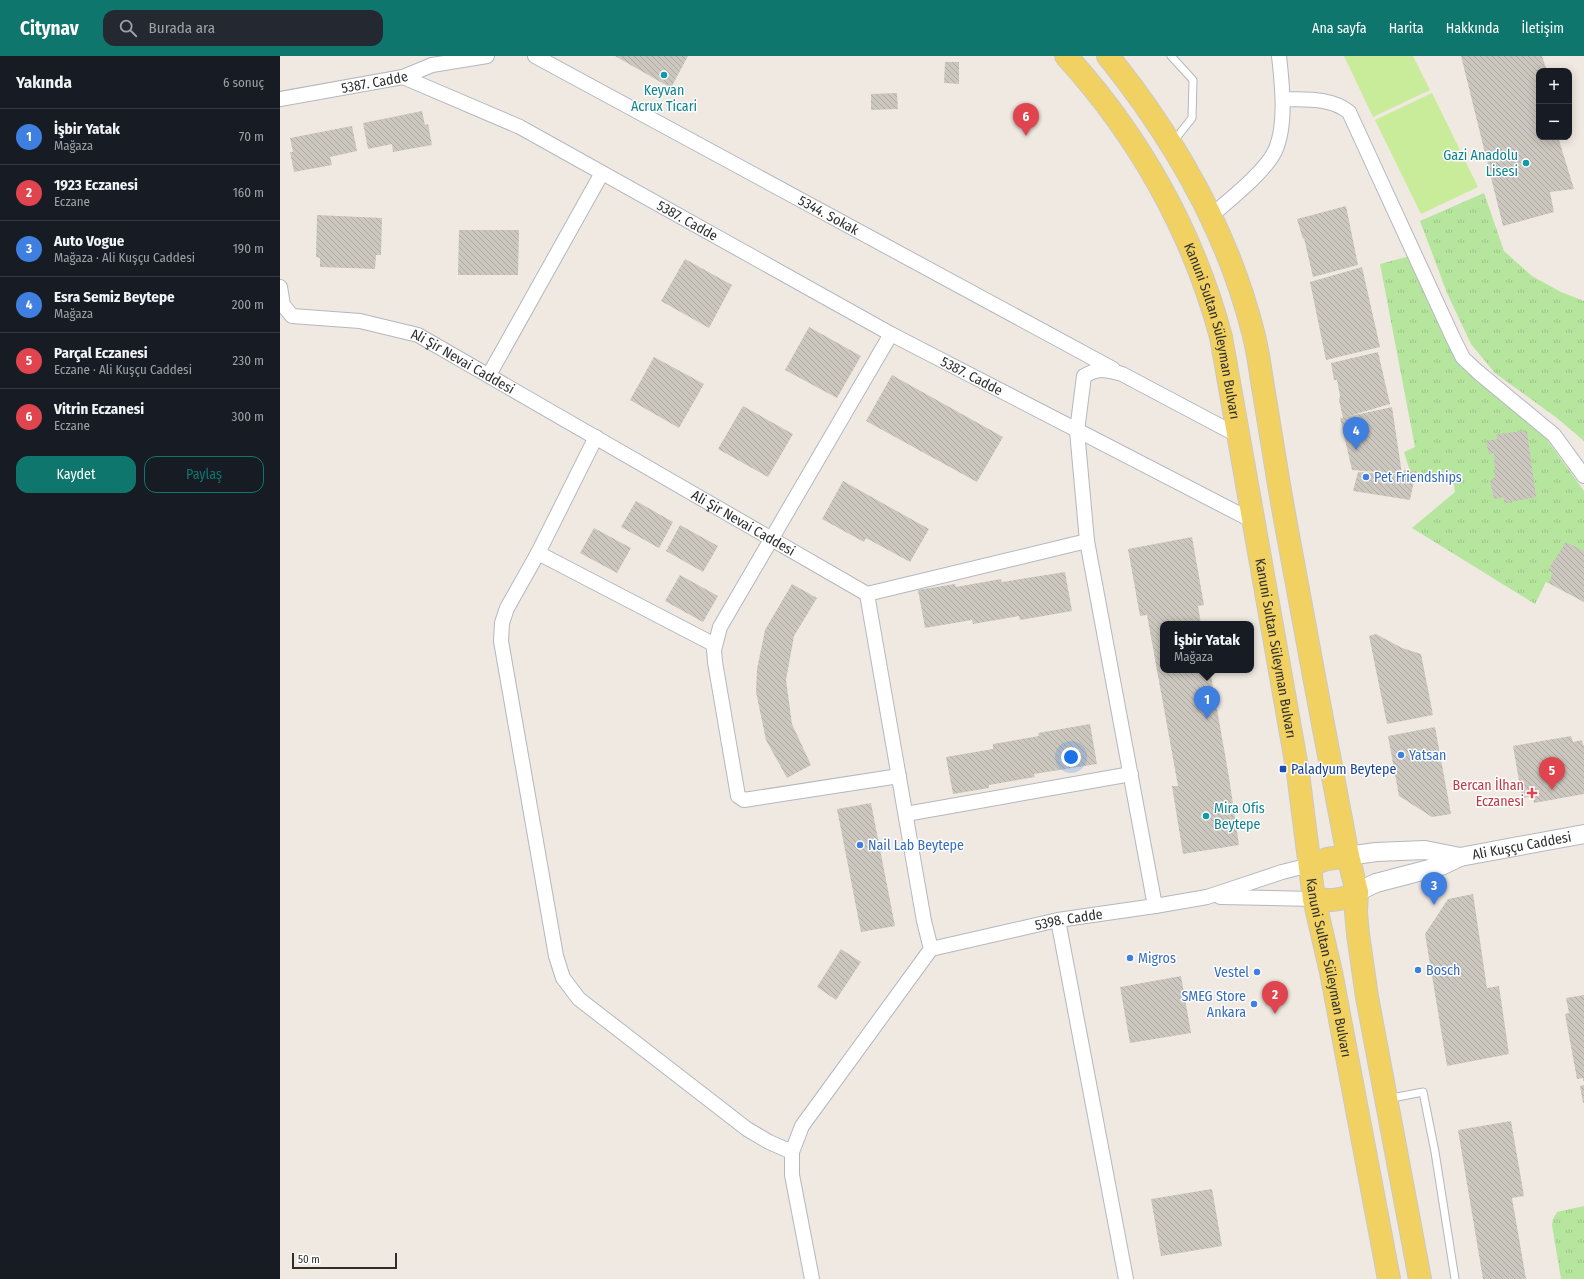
<!DOCTYPE html>
<html lang="tr">
<meta charset="utf-8">
<style>
:root{--surface:#171b24;--page:#242831;--text:#f1f3f6;--muted:#9ea1a6;--line:#363941;--accent:#0f766e}
body{margin:0;font-family:"Fira Sans Condensed",sans-serif;background:var(--page);color:var(--text)}
.controls{position:absolute;right:12px;top:12px;display:grid;overflow:hidden;border-radius:8px;box-shadow:0 2px 10px #0003}
.controls button{width:36px;height:36px;display:grid;place-items:center;padding:0;border:0;border-bottom:1px solid var(--line);background:var(--surface);color:var(--text);font:20px sans-serif}
.scale{position:absolute;left:12px;bottom:10px;width:105px;box-sizing:border-box;padding-left:4px;border:2px solid #2e2e2e;border-top:0;font-size:11px;line-height:14px;white-space:nowrap;color:#2e2e2e;-webkit-text-stroke:3px #fff;paint-order:stroke}
.you{position:absolute;left:791px;top:701px;width:14px;height:14px;margin:-10px;border:3px solid #fff;border-radius:50%;background:#1a73e8;box-shadow:0 0 0 6px #1a73e833}
.badge{display:grid;place-items:center;width:26px;height:26px;border-radius:50%;background:var(--accent);color:#fff;font-size:13px;font-weight:700}
.pin{position:absolute;translate:-50% -33px;filter:drop-shadow(0 1px 2px #0008)}
.pin::after{content:'';position:absolute;top:21px;width:14px;height:12px;background:inherit;clip-path:polygon(0 0,100% 0,50% 100%)}
.popup{position:absolute;left:880px;top:565px;width:94px;height:52px;box-sizing:border-box;display:grid;place-content:center;border-radius:8px;background:var(--surface);filter:drop-shadow(0 1px 3px #0005);font-size:13px;white-space:nowrap;color:var(--muted)}
.popup b{font-size:15px;color:var(--text)}
.popup::after{content:'';position:absolute;left:50%;top:100%;margin-left:-8px;border:8px solid transparent;border-top-color:var(--surface)}
.list{margin:0;padding:0;list-style:none}
h2{display:flex;justify-content:space-between;align-items:center;height:52px;margin:0;padding:0 16px;font-size:17px}
h2 small{font-size:13px;font-weight:400;color:var(--muted)}
.list li{display:grid;grid-template-columns:26px 1fr auto;gap:12px;align-items:center;box-sizing:border-box;height:56px;padding:0 16px;border-top:1px solid var(--line)}
.list b{display:block;font-size:15px;white-space:nowrap}
.list p{margin:0;font-size:13px;white-space:nowrap;color:var(--muted)}
.list em{font-size:13px;font-style:normal;color:var(--muted)}
.actions{display:flex;gap:8px;padding:12px 16px}
.actions a{flex:1;padding:9px 0;border:1px solid var(--accent);border-radius:12px;text-align:center;font-size:14px;color:var(--accent)}
.actions .main{background:var(--accent);color:#fff}
.icon{flex:none;width:22px;height:22px;fill:none;stroke:currentColor;stroke-width:2;stroke-linecap:round;stroke-linejoin:round}
.map{position:relative;flex:none;width:1304px;height:1223px;overflow:hidden}
header{display:flex;align-items:center;gap:24px;box-sizing:border-box;height:56px;padding:0 20px;background:var(--accent);color:#fff}
header strong{font-size:19px}
nav{display:flex;gap:22px;margin-inline-start:auto;font-size:14px}
.search{width:280px;height:36px;background:var(--page);display:flex;align-items:center;gap:10px;box-sizing:border-box;padding:0 14px;border-radius:12px;color:var(--muted);font-size:15px}
main{display:flex}
aside{flex:1;background:var(--surface)}
.map>svg:first-child{display:block}
.park{fill:url(#park-tufts)}
.pitch{fill:#c9ec9a}
.building{fill:url(#building-back-hatch)}
.lines{fill:none;stroke-linecap:round;stroke-linejoin:round}
.service-casing{stroke:#b4b7c1;stroke-width:9}
.minor-casing{stroke:#b4b7c1;stroke-width:16}
.tertiary-casing{stroke:#b4b7c1;stroke-width:20}
.primary-casing{stroke:#c9c9c9;stroke-width:24}
.service{stroke:#fff;stroke-width:7}
.minor{stroke:#fff;stroke-width:14}
.tertiary{stroke:#fff;stroke-width:18}
.primary{stroke:#f2d163;stroke-width:22}
.culture-dot{fill:#0f9aa8;stroke:#fff;stroke-width:1.5}
.shop-dot{fill:#3f7fe0;stroke:#fff;stroke-width:1.5}
.transit-dot{fill:#1a4fb4;stroke:#fff;stroke-width:1.5}
.health-dot{fill:#e0444e;stroke:#fff;stroke-width:1.5}
.labels{text-anchor:middle;stroke-width:3;stroke-linejoin:round;paint-order:stroke}
.street-label{font-size:14px;fill:#2e2e2e;stroke:#fff}
.culture-label{font-size:14px;fill:#0d838f;stroke:#fff}
.shop-label{font-size:14px;fill:#366cbe;stroke:#fff;text-anchor:start}
.transit-label{font-size:14px;fill:#164399;stroke:#fff;text-anchor:start}
.health-label{font-size:14px;fill:#be3a42;stroke:#fff;text-anchor:end}
</style>
<header>
<strong>Citynav</strong>
<div class="search"><svg class="icon" aria-label="search" viewBox="0 0 24 24"><circle cx="10" cy="10" r="6"/><path d="M15 15l6 6"/></svg>Burada ara</div>
<nav><a>Ana sayfa</a><a>Harita</a><a>Hakkında</a><a>İletişim</a></nav>
</header>
<main>
<aside>
<h2>Yakında<small>6 sonuç</small></h2>
<ul class="list">
<li><span class="badge" style="background:#3f7fe0">1</span><div><b>İşbir Yatak</b><p>Mağaza</p></div><em>70 m</em></li>
<li><span class="badge" style="background:#e0444e">2</span><div><b>1923 Eczanesi</b><p>Eczane</p></div><em>160 m</em></li>
<li><span class="badge" style="background:#3f7fe0">3</span><div><b>Auto Vogue</b><p>Mağaza · Ali Kuşçu Caddesi</p></div><em>190 m</em></li>
<li><span class="badge" style="background:#3f7fe0">4</span><div><b>Esra Semiz Beytepe</b><p>Mağaza</p></div><em>200 m</em></li>
<li><span class="badge" style="background:#e0444e">5</span><div><b>Parçal Eczanesi</b><p>Eczane · Ali Kuşçu Caddesi</p></div><em>230 m</em></li>
<li><span class="badge" style="background:#e0444e">6</span><div><b>Vitrin Eczanesi</b><p>Eczane</p></div><em>300 m</em></li>
</ul>
<div class="actions"><a class="main">Kaydet</a><a>Paylaş</a></div>
</aside>
<div class="map">
<svg width="1304" height="1223" viewBox="0 0 1304 1223">
<defs>
<pattern id="park-tufts" width="24" height="20" patternUnits="userSpaceOnUse"><rect width="24" height="20" fill="#b6e59e"/><path d="M3 7l-1-3M5 7V3M7 7l1-3M15 17l-1-3M17 17v-4M19 17l1-3" fill="none" stroke="#9dc588"/></pattern>
<pattern id="building-back-hatch" width="6" height="6" patternUnits="userSpaceOnUse"><rect width="6" height="6" fill="#cbc7bf"/><path d="M-1 5l2 2M0 0l6 6M5-1l2 2" fill="none" stroke="#afaba4"/></pattern>
</defs>
<rect width="100%" height="100%" fill="#efe9e1"/>
<g class="park">
<polygon points="1204,137 1224,195 1252,220 1281,236 1304,245 1304,385 1277,362 1215,317 1191,288 1167,237 1140,165"/>
<polygon points="1130,200 1179,302 1263,378 1304,435 1304,546 1266,526 1255,548 1132,472 1175,436 1172,414 1133,425 1124,396 1135,391 1100,208"/>
<polygon points="1304,1150 1304,1223 1281,1223 1272,1169 1273,1163 1277,1156"/>
</g>
<g class="pitch">
<polygon points="1064,0 1133,0 1150,34 1093,61"/>
<polygon points="1152,37 1198,131 1141,158 1095,64"/>
</g>
<g class="building">
<polygon points="335,0 408,0 391,32"/>
<polygon points="1181,0 1262,0 1267,15 1259,15 1259,81 1278,81 1294,133 1270,136 1274,156 1223,170"/>
<polygon points="665,6 679,6 679,28 664,27"/>
<polygon points="617,37 618,53 591,54 591,38"/>
<polygon points="142,55 145,69 148,68 152,89 113,96 112,88 88,93 83,67"/>
<polygon points="72,70 77,95 50,101 52,109 14,116 10,96 13,96 10,82"/>
<polygon points="1066,150 1078,209 1033,221 1024,182 1023,183 1017,163"/>
<polygon points="37,159 102,162 101,199 96,199 95,213 40,211 40,202 36,201"/>
<polygon points="179,174 239,174 238,219 178,219"/>
<polygon points="405,203 452,229 429,272 381,245"/>
<polygon points="1082,211 1100,291 1046,304 1030,226"/>
<polygon points="529,271 581,300 557,342 505,314"/>
<polygon points="1098,296 1110,348 1066,361 1112,351 1122,418 1072,414 1060,362 1063,362 1059,344 1060,340 1057,324 1054,324 1051,307"/>
<polygon points="374,301 424,328 399,372 350,344"/>
<polygon points="612,319 723,381 697,426 586,365"/>
<polygon points="463,350 513,378 488,421 438,393"/>
<polygon points="1247,375 1256,441 1224,447 1224,441 1214,443 1210,425 1215,421 1214,397 1209,399 1206,385 1217,383 1216,378"/>
<polygon points="1124,414 1136,415 1130,444 1073,435 1078,416 1123,419"/>
<polygon points="563,425 649,473 630,506 586,482 584,486 542,463"/>
<polygon points="356,445 393,466 379,492 341,471"/>
<polygon points="400,469 438,490 423,516 386,495"/>
<polygon points="314,472 351,492 337,517 300,497"/>
<polygon points="912,481 924,549 918,550 921,568 883,568 883,614 930,614 949,721 959,789 903,798 892,730 898,730 867,559 860,560 848,493"/>
<polygon points="1286,486 1304,495 1304,546 1269,527 1273,517 1268,514"/>
<polygon points="785,516 792,555 740,564 739,560 693,568 692,564 645,572 638,534 675,528 676,531 721,523 722,526"/>
<polygon points="400,519 438,540 423,566 385,545"/>
<polygon points="512,528 537,542 514,580 506,624 512,668 531,709 507,722 486,684 476,636 477,613 485,574"/>
<polygon points="1096,578 1122,592 1141,598 1153,659 1107,668 1089,580"/>
<polygon points="810,668 817,708 754,718 755,721 709,729 709,732 673,738 666,701 713,693 713,688 759,680 758,677"/>
<polygon points="1155,671 1171,758 1152,761 1119,740 1108,680"/>
<polygon points="1291,680 1293,686 1302,684 1303,689 1304,689 1304,738 1254,747 1253,740 1242,742 1233,690"/>
<polygon points="591,747 615,870 581,876 557,753"/>
<polygon points="1193,838 1207,932 1219,930 1229,998 1167,1010 1145,878 1168,843"/>
<polygon points="561,893 581,906 556,944 537,931"/>
<polygon points="901,920 911,977 850,987 840,931"/>
<polygon points="1304,939 1304,1025 1303,1025 1303,1022 1297,1023 1285,958 1289,957 1286,942"/>
<polygon points="1304,1029 1304,1047 1303,1047 1300,1030"/>
<polygon points="1231,1065 1244,1140 1232,1142 1246,1223 1203,1223 1178,1074"/>
<polygon points="932,1133 942,1190 881,1200 871,1143"/>
</g>
<g class="lines">
<g class="service-casing">
<g id="service">
<polyline points="891,0 913,24 912,62 893,86"/>
<polyline points="1107,1043 1143,1036 1155,1096 1175,1223"/>
</g>
</g>
<g class="minor-casing">
<g id="minor">
<path id="s1" d="M255 0 833 313"/>
<path id="s2" d="M123 21 240 71 611 278 973 465"/>
<path id="s3" d="M0 43 123 21 152 9 207 0"/>
<path d="M1003 43C1026 44 1050 41 1069 56L1173 282 1183 302 1198 316 1274 379 1304 420"/>
<path d="M931 160C949 144 985 116 995 95 1007 69 1002 27 999 0"/>
<path id="s4" d="M0 231 3 249 12 260 80 265 138 279 587 538 644 865 651 893"/>
<polyline points="611,278 440,571 434,594 435,606 458,740 464,744 619,720"/>
<polyline points="209,319 322,117"/>
<polyline points="316,381 258,497 227,552 222,567 221,585 276,900 283,922 299,943 467,1073 489,1086 512,1096"/>
<polyline points="258,497 435,589"/>
<polyline points="587,538 807,485"/>
<polyline points="626,758 851,718"/>
<polyline points="940,841 1034,843"/>
<path d="M875 850 807 485 797 375 804 320C819 311 826 314 842 318L959 380"/>
<polyline points="778,864 846,1223"/>
<path id="s5" d="M651 893 778 864 875 850 927 841 1002 816 1030 809"/>
<polyline points="532,1223 512,1119 512,1096 522,1070 651,893"/>
</g>
</g>
<g class="tertiary-casing">
<g id="tertiary">
<polyline points="1068,800 1096,796 1145,794 1180,801"/>
<path id="s6" d="M1077 836 1096 827 1161 810 1180 801 1304 778"/>
</g>
</g>
<g class="primary-casing">
<g id="primary">
<path id="s7" d="M786 0C859 80 913 176 941 281L1018 717 1034 843 1051 916 1109 1223"/>
<path d="M828 0C894 82 947 173 973 276 978 294 980 313 983 331 991 378 998 426 1007 474 1027 583 1047 691 1068 800L1077 836 1076 856 1078 878 1087 941 1140 1223"/>
<polyline points="1030,809 1047,803 1068,800"/>
<path d="M1034 843C1049 845 1063 845 1077 836"/>
</g>
</g>
<use href="#service" class="service"/>
<use href="#minor" class="minor"/>
<use href="#tertiary" class="tertiary"/>
<use href="#primary" class="primary"/>
</g>
<g class="culture-dot">
<circle cx="384" cy="19" r="4"/>
<circle cx="1246" cy="107" r="4"/>
<circle cx="926" cy="760" r="4"/>
</g>
<g class="shop-dot">
<circle cx="1086" cy="421" r="4"/>
<circle cx="1121" cy="699" r="4"/>
<circle cx="580" cy="789" r="4"/>
<circle cx="850" cy="902" r="4"/>
<circle cx="1138" cy="914" r="4"/>
<circle cx="977" cy="916" r="4"/>
<circle cx="974" cy="948" r="4"/>
</g>
<rect class="transit-dot" x="999" y="709" width="8" height="8" rx="2"/>
<path class="health-dot" d="M1250 731h4v4h4v4h-4v4h-4v-4h-4v-4h4z"/>
<g class="labels">
<g class="street-label">
<text dy="5" stroke="none"><textPath href="#s3" startOffset="96">5387. Cadde</textPath></text>
<text dy="5" stroke="none"><textPath href="#s1" startOffset="334">5344. Sokak</textPath></text>
<text dy="5" stroke="none"><textPath href="#s2" startOffset="319">5387. Cadde</textPath></text>
<text dy="5" stroke="none"><textPath href="#s7" startOffset="316">Kanuni Sultan Süleyman Bulvarı</textPath></text>
<text dy="5" stroke="none"><textPath href="#s4" startOffset="212">Ali Şir Nevai Caddesi</textPath></text>
<text dy="5" stroke="none"><textPath href="#s2" startOffset="643">5387. Cadde</textPath></text>
<text dy="5" stroke="none"><textPath href="#s4" startOffset="536">Ali Şir Nevai Caddesi</textPath></text>
<text dy="5" stroke="none"><textPath href="#s7" startOffset="640">Kanuni Sultan Süleyman Bulvarı</textPath></text>
<text dy="5" stroke="none"><textPath href="#s6" startOffset="172">Ali Kuşçu Caddesi</textPath></text>
<text dy="5" stroke="none"><textPath href="#s5" startOffset="141">5398. Cadde</textPath></text>
<text dy="5" stroke="none"><textPath href="#s7" startOffset="964">Kanuni Sultan Süleyman Bulvarı</textPath></text>
</g>
<g class="culture-label">
<text x="384" y="39">Keyvan<tspan x="384" dy="16">Acrux Ticari</tspan></text>
<text x="1238" y="104" text-anchor="end">Gazi Anadolu<tspan x="1238" dy="16">Lisesi</tspan></text>
<text x="934" y="757" text-anchor="start">Mira Ofis<tspan x="934" dy="16">Beytepe</tspan></text>
</g>
<g class="shop-label">
<text x="1094" y="426">Pet Friendships</text>
<text x="1129" y="704">Yatsan</text>
<text x="588" y="794">Nail Lab Beytepe</text>
<text x="858" y="907">Migros</text>
<text x="1146" y="919">Bosch</text>
<text x="969" y="921" text-anchor="end">Vestel</text>
<text x="966" y="945" text-anchor="end">SMEG Store<tspan x="966" dy="16">Ankara</tspan></text>
</g>
<g class="transit-label">
<text x="1011" y="718">Paladyum Beytepe</text>
</g>
<g class="health-label">
<text x="1244" y="734">Bercan İlhan<tspan x="1244" dy="16">Eczanesi</tspan></text>
</g>
</g>
</svg>
<div class="controls">
<button>+</button>
<button>−</button>
</div>
<div class="scale">50 m</div>
<div class="you"></div>
<div class="pin badge" style="left:927px;top:663px;background:#3f7fe0">1</div>
<div class="popup"><b>İşbir Yatak</b>Mağaza</div>
<div class="pin badge" style="left:995px;top:958px;background:#e0444e">2</div>
<div class="pin badge" style="left:1154px;top:849px;background:#3f7fe0">3</div>
<div class="pin badge" style="left:1076px;top:394px;background:#3f7fe0">4</div>
<div class="pin badge" style="left:1272px;top:734px;background:#e0444e">5</div>
<div class="pin badge" style="left:746px;top:80px;background:#e0444e">6</div>
</div>
</main>
